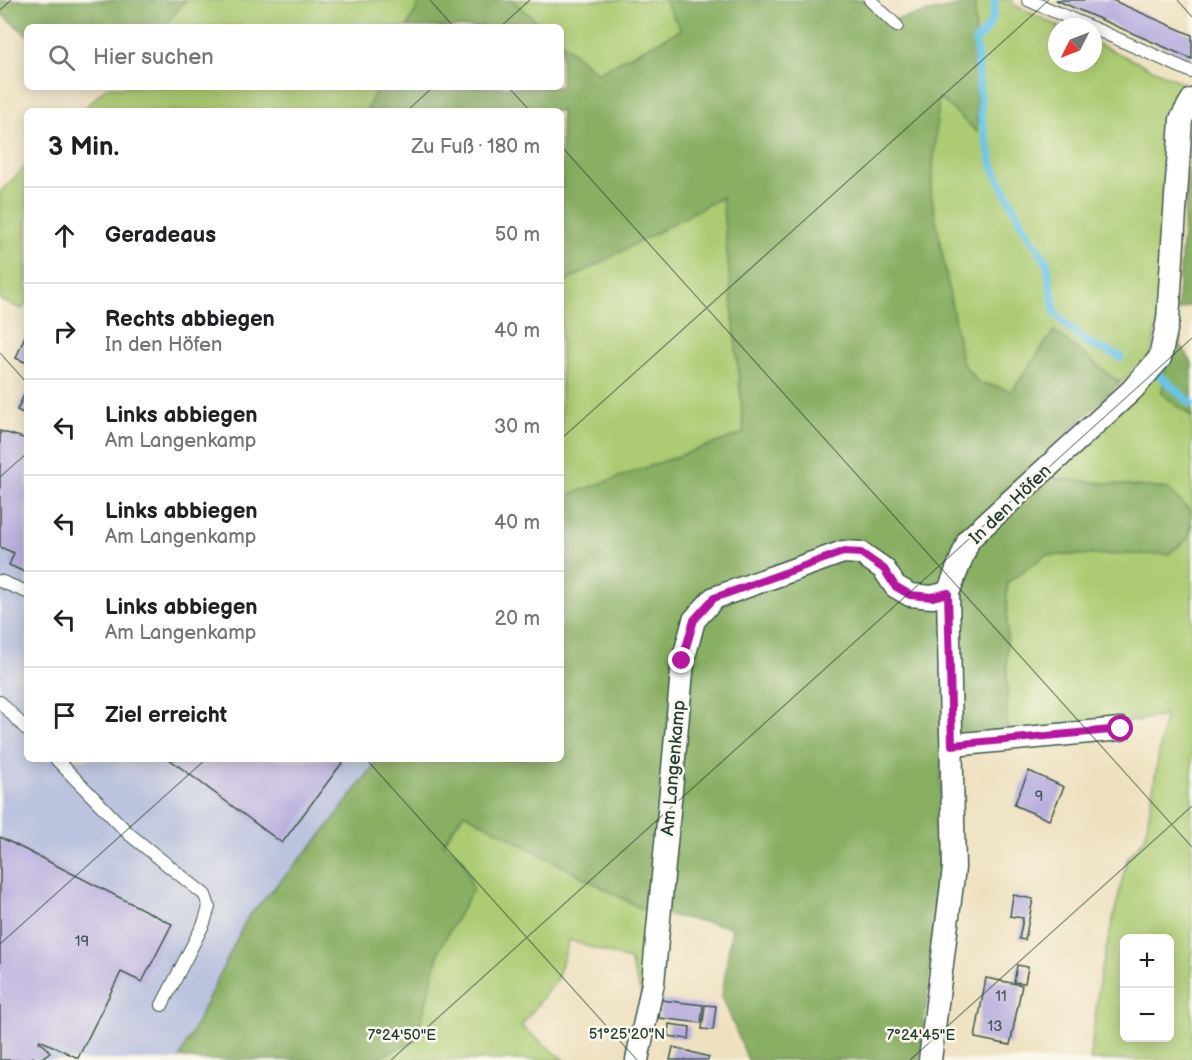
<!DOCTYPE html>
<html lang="de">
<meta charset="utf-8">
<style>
:root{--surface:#fff;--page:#f2f2f2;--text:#202124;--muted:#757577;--line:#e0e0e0}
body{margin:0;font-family:"Balsamiq Sans",sans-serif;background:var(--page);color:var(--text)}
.controls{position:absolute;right:18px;bottom:18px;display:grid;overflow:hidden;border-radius:9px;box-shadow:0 3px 15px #0003}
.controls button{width:54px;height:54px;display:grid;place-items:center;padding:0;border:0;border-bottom:2px solid var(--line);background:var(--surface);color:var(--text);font:30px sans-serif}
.compass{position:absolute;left:1048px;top:18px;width:54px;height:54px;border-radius:50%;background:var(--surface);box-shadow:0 3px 15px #0003;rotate:228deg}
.stop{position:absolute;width:18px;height:18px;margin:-14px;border:4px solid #b5179e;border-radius:50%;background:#fff}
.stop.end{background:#b5179e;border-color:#fff;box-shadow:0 2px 6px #0008}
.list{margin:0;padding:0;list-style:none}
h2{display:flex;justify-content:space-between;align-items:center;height:78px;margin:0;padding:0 24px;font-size:26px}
h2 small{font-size:20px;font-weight:400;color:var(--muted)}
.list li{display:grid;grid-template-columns:39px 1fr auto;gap:18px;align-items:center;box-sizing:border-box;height:96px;padding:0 24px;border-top:2px solid var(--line)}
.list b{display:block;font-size:22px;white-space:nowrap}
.list p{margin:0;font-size:20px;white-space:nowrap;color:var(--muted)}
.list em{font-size:20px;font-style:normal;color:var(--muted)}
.icon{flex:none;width:33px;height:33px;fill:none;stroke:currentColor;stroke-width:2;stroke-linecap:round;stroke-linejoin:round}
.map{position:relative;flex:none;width:1192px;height:1060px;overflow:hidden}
.search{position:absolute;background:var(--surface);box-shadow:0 3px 15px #0003;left:24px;top:24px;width:540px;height:66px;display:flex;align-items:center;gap:15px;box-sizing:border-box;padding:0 21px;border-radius:9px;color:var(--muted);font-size:22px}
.panel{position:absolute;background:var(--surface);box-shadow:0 3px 15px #0003;left:24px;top:108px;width:540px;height:654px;border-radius:9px}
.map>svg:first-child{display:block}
.industrial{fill:#bcc3de}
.green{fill:#accb72;stroke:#668453;stroke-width:1.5;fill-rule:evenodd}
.forest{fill:#89af64;stroke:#54764c;stroke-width:1.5}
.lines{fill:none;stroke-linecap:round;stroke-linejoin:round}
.stream{stroke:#6ac4e8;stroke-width:8}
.building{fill:#b9afde}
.service-casing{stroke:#3e5649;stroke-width:14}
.minor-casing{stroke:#3e5649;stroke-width:25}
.service{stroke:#fff;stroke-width:12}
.minor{stroke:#fff;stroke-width:22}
.route{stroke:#b5179e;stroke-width:8}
.ticks{fill:none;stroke:#1f3d34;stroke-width:1.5;stroke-opacity:0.45}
.labels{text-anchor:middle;stroke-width:5;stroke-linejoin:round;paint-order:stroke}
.number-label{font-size:15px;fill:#465a5e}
.street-label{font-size:18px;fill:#1f3d34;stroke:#fbf7ec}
.ticks-label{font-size:15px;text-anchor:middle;fill:#1f3d34;stroke:#fbf7ec;stroke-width:5;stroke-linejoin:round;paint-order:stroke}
</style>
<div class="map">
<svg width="1192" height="1060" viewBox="0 0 1192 1060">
<rect width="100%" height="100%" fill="#fbf7ec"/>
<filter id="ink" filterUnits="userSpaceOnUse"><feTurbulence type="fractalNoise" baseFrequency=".0167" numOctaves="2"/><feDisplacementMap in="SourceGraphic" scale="12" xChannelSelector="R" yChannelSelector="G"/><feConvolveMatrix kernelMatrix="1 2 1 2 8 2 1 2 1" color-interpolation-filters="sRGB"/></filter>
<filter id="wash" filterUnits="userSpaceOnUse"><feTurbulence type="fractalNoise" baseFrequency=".008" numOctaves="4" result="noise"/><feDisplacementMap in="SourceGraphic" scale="24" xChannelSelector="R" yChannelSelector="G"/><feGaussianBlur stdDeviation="1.35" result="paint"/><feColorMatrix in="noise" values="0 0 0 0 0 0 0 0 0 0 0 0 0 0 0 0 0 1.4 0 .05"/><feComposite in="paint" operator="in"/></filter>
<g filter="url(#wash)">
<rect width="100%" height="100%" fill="#eee1c0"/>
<polygon class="industrial" points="0,431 27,439 27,759 375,759 374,766 320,837 247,918 179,1060 0,1060"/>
<g class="green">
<polygon points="186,0 421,0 407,27 163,27"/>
<polygon points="512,0 664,0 682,29 597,73 561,42 561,27 543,27"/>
<polygon points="975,0 1013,0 1013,5 1061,27 1057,27 1057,63 1093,63 1093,42 1190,86 1175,113 1161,303 1151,356 1120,383 1054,331 1012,391 978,382 962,362 931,193 939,97 977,131"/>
<polygon points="107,87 378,87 366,111 82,111"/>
<polygon points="27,165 27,302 22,309 0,300 0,192"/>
<polygon points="722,196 744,433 568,495 561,536 561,284"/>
<polygon points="1165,360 1162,394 1192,417 1192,513 1168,489 1049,478"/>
<path d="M1192 522V1060H1090L1100 976 1127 859 1145 838 1165 716 1007 742V583L1046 555 1168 554 1188 539ZM1124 938H1170V1038H1124Z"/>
<polygon points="463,812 646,911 643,1000 630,960 569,940 557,979 521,1026 564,1060 372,1060 416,1041 440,948 473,889 463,859 443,843"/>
</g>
<g class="forest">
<polygon points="0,0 186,0 163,27 27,27 27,35 0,13"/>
<polygon points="421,0 512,0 543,27 407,27"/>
<polygon points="664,0 865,0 889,21 975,2 977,132 939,97 931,193 962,362 978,382 1012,391 1054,331 1120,383 1039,460 1049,478 1168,489 1192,513 1188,539 1168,554 1046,555 1007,583 1007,742 941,763 941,870 920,1060 748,1060 722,996 732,927 646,911 464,813 443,843 463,859 473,889 440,948 416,1041 372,1060 199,1060 180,1057 247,918 320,837 374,766 375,759 561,759 561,536 568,495 744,433 722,197 561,284 561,111 366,111 378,87 561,87 561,42 597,73 681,30"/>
<polygon points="1192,116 1192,304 1177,311"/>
<polygon points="1178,320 1180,344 1192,363 1192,417 1162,394 1165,360"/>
</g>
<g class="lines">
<g class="stream">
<path d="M995 0C994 18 990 29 976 40L982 120 993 167 1022 224 1047 263 1055 312 1065 324 1088 343 1121 357"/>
<polyline points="1159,375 1192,404"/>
</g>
</g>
<g id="blocks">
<g class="building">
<polygon points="1056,0 1112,0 1192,35 1192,59"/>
<polygon points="27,331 27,363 16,358"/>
<polygon points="27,389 27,415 17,410"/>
<polygon points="0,431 27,439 27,573 9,565 14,553 0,547"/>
<polygon points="169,759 345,759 282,843"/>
<polygon points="1029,771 1064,787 1049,820 1014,805"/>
<polygon points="0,837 172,924 142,982 121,972 78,1058 40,1040 39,1042 45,1046 50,1052 39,1060 32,1057 30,1060 0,1060"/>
<polygon points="1013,895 1033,899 1025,940 1019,939 1023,918 1010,916"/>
<polygon points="1017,965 1028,967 1025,983 1014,982"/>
<polygon points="986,978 1022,985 1010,1045 975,1038"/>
<polygon points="661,1000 703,1005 701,1023 659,1018"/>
<polygon points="705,1005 716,1006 713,1030 702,1029"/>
<polygon points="669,1024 690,1027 689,1039 668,1036"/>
<polygon points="673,1047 709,1057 708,1060 670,1060"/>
</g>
</g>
</g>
<g filter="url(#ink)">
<use href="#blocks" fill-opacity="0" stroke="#3e5649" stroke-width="1.5"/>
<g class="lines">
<g class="service-casing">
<g id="service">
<polyline points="870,0 897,26"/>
<polyline points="1028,0 1090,27"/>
<polyline points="1093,28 1192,72"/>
<polyline points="0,581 27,592"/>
<polyline points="0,702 27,730"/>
<polyline points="56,759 129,834 205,895 209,907 204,923 162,1005"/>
</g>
</g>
<g class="minor-casing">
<g id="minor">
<polyline points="952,745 1121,729"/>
<polyline points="637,1060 653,983 683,661 694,620 714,598 843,552 861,553 884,569 895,586 910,595 932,597 948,593"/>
<polyline points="930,1060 954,868 948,593 969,539 1132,390 1160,358 1168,320 1181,119 1192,100"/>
</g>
</g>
<use href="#service" class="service"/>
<use href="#minor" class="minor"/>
</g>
</g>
<g class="lines" filter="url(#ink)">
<polyline class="route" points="682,661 694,620 714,598 843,552 861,553 884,569 895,586 910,595 932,597 948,593 952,745 1121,729"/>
</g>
<path class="ticks" d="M430 0 454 27M1177 0 1192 17M0 10 11 0M500 27 530 0M508 87 530 111M407 111 433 87M561 146 1192 847M0 353 27 383M561 439 1049 0M0 477 27 453M366 759 637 1060M0 944 206 759M391 1060 1192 338M910 1060 1192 806"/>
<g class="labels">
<g class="number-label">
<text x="1039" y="801">9</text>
<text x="82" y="946">19</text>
<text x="1001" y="1001">11</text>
<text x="995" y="1031">13</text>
</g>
<g class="street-label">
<text transform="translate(1010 504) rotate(-44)" y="6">In den Höfen</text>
<text transform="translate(673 768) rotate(-85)" y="6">Am Langenkamp</text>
</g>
</g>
<g class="ticks-label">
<text x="627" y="1039">51°25'20"N</text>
<text x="402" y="1040">7°24'50"E</text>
<text x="921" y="1040">7°24'45"E</text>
</g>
</svg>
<div class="controls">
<button>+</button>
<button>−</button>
</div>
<svg class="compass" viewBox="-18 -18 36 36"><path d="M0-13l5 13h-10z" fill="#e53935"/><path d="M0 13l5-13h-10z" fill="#757577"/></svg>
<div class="stop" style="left:1121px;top:729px"></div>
<div class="stop end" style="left:682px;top:661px"></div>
<div class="search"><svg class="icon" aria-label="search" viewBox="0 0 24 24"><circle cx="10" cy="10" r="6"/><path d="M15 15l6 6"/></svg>Hier suchen</div>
<section class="panel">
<h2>3 Min.<small>Zu Fuß · 180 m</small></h2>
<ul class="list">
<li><svg class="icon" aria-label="ahead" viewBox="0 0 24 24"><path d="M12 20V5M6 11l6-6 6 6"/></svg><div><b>Geradeaus</b></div><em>50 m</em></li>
<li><svg class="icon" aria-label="right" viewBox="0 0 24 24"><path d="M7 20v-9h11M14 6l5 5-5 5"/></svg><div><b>Rechts abbiegen</b><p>In den Höfen</p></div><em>40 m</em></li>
<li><svg class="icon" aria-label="left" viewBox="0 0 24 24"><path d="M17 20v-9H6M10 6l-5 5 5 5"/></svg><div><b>Links abbiegen</b><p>Am Langenkamp</p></div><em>30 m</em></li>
<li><svg class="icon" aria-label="left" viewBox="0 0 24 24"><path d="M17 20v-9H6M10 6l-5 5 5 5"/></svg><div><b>Links abbiegen</b><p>Am Langenkamp</p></div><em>40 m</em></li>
<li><svg class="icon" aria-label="left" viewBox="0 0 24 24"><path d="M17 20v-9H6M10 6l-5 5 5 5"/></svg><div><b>Links abbiegen</b><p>Am Langenkamp</p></div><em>20 m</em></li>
<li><svg class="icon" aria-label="arrive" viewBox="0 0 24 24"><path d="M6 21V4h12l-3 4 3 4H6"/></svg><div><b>Ziel erreicht</b></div></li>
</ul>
</section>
</div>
